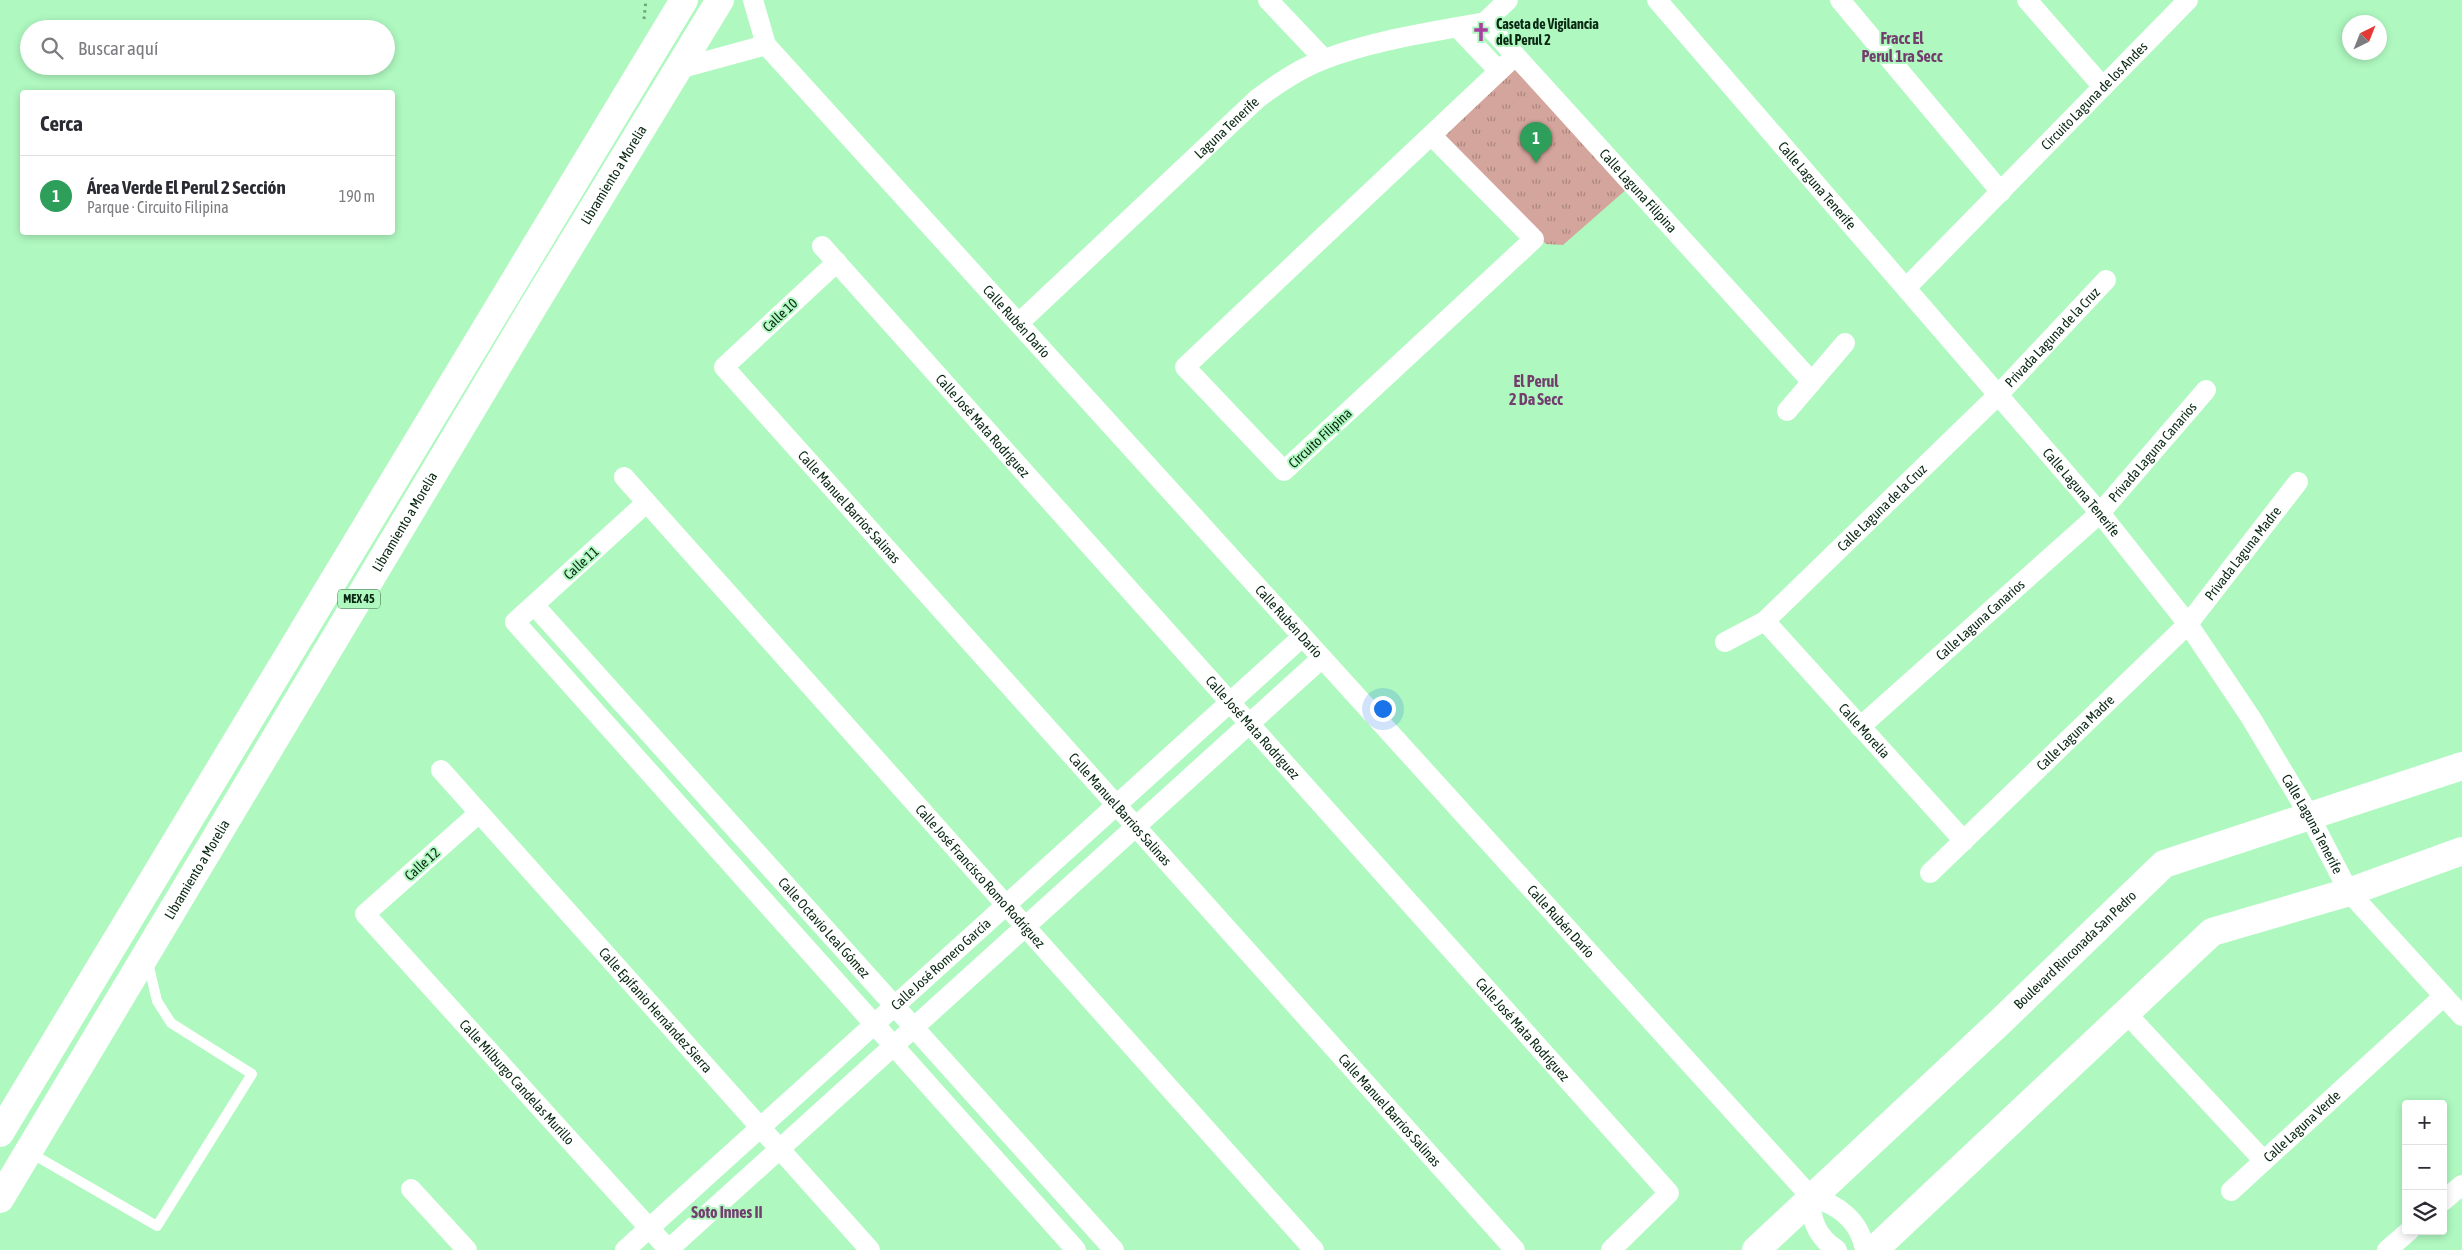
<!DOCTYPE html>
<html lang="es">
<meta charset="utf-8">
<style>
:root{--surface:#fff;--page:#f7f7f7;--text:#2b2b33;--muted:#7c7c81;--line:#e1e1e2;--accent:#111827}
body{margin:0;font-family:"Asap Condensed",sans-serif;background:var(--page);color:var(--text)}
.controls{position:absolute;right:15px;bottom:15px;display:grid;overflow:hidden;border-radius:5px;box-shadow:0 2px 8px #0003}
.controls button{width:45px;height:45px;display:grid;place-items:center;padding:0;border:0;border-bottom:1px solid var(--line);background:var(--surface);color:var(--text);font:25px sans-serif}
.compass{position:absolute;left:2342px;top:15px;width:45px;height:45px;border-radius:50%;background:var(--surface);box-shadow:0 2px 8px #0003;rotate:43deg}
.you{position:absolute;left:1382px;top:708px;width:18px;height:18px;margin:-12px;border:4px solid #fff;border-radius:50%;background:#1a73e8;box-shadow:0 0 0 8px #1a73e833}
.badge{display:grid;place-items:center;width:32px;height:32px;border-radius:50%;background:var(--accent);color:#fff;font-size:16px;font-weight:700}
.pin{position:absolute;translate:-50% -41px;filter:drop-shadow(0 1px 2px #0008)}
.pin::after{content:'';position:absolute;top:26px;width:18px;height:15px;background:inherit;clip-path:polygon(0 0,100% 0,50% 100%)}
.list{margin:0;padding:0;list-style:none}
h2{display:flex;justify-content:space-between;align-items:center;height:65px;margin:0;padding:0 20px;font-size:21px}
h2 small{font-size:16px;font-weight:400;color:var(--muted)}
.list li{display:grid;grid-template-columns:32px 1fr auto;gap:15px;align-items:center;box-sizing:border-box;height:80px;padding:0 20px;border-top:1px solid var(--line)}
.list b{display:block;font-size:19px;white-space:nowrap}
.list p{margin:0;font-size:16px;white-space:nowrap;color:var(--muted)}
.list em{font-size:16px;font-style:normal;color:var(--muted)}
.icon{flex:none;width:28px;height:28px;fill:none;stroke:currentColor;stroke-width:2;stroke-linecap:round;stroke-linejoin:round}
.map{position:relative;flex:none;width:2462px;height:1250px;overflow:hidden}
.search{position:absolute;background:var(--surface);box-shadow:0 2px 8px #0003;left:20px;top:20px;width:375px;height:55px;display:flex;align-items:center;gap:12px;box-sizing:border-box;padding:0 18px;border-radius:28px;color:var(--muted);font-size:19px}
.panel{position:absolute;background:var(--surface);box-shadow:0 2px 8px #0003;left:20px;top:90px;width:375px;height:145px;border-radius:5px}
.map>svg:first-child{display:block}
.park{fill:url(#park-tufts)}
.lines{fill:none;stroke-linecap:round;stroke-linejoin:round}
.path{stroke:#6fa87e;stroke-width:3;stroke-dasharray:2.5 4;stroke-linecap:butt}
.lane{stroke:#fff;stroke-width:10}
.street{stroke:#fff;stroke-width:20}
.secondary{stroke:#fff;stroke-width:28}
.highway{stroke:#fff;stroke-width:28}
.labels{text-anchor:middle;stroke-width:4;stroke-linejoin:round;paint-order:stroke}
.shield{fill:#aff8c0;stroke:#3b6647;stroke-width:1}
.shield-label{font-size:12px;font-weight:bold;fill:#092713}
.poi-label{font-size:14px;font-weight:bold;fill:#092713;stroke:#aff8c0;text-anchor:start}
.street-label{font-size:14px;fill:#092713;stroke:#aff8c0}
.quarter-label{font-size:16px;font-weight:bold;fill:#733e6e;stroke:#aff8c0}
</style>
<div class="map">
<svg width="2462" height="1250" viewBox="0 0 2462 1250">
<defs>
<pattern id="park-tufts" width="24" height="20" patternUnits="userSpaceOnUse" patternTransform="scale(1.25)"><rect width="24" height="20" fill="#d4a59c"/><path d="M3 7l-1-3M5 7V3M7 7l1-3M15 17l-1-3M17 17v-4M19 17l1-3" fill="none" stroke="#aa867e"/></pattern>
</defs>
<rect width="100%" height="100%" fill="#aff8c0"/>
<polygon class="park" points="1516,64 1628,188 1563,245 1546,244 1442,139"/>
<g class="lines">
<polyline class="path" points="644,19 646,0"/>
<polyline class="lane" points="29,1152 157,1226 252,1074 171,1023 157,1001 148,963"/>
<g class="street">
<path id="s1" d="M753 0 766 45 1811 1197C1838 1204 1860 1221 1865 1250"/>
<polyline points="1268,0 1324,59"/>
<path id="s2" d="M1657 0 2100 513 2188 624 2251 718 2309 815 2349 892 2462 1016"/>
<polyline points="1840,0 2001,192"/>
<polyline points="2027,0 2103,87"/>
<path id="s3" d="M1485 22 1812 382"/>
<polyline points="1485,22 1508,0"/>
<polyline points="1458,28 1499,71"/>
<polyline points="678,69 766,45"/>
<polyline points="1431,135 1534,239 1284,471 1185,367 1515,56"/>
<path id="s4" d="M822 246 1669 1193 1611 1250"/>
<path id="s5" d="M837 262 724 367 1515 1250"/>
<path id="s6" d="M1906 288 2188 0"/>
<path id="s7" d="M1019 323 1257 99C1278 83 1300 68 1325 59 1374 40 1433 32 1485 22"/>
<polyline points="1787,411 1845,343"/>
<path id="s8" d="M624 477 1314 1250"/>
<polyline points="646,503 515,622 1076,1250"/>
<path id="s9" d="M534 605 1114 1250"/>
<path id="s10" d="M1765 621 1964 841"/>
<path id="s11" d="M1725 642 1765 621 1997 396 2106 280"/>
<path id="s12" d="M1860 727 2100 513 2206 390"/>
<path id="s13" d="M441 770 870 1250"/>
<path id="s14" d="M479 813 365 914 669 1250"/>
<path id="s15" d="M1930 873 2188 624 2298 482"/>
<polyline points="2126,1013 2264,1161"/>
<polyline points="411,1189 467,1250"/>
<path id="s16" d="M2231 1191 2444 996"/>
<path d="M1811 1197C1810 1220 1817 1237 1837 1250"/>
<polyline points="2443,1201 2462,1185"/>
<path id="s17" d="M625 1250 1302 637"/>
<polyline points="668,1250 1322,658"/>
<polyline points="2387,1250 2409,1231"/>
</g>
<g class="secondary">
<path id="s18" d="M1756 1250 2000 1022 2164 864 2462 766"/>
<polyline points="1874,1250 2212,932 2349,892 2462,851"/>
</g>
<g class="highway">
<polyline points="0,1133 684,0"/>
<path id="s19" d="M0 1199 530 312 720 0"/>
</g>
</g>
<defs>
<g id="church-bare" transform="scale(1.5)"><path d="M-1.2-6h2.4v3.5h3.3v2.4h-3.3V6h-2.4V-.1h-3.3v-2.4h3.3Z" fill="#a93fa0" stroke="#aff8c0" stroke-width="2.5" paint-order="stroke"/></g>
</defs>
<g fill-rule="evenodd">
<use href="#church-bare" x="1481" y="32"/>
</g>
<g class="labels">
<rect class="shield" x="338" y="589.5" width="42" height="19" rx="4"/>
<g class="shield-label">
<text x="359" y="603">MEX 45</text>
</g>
<g class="poi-label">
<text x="1496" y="29">Caseta de Vigilancia<tspan x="1496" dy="16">del Perul 2</tspan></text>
</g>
<g class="street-label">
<text dy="5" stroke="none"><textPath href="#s6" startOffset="269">Circuito Laguna de los Andes</textPath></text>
<text dy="5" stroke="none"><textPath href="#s7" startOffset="285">Laguna Tenerife</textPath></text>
<text dy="5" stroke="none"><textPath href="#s19" startOffset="1194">Libramiento a Morelia</textPath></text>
<text dy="5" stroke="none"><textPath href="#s2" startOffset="245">Calle Laguna Tenerife</textPath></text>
<text dy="5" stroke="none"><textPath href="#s3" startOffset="228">Calle Laguna Filipina</textPath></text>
<text transform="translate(780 315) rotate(-43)" y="5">Calle 10</text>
<text dy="5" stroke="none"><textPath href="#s1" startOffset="420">Calle Rubén Darío</textPath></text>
<text dy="5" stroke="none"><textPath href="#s11" startOffset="449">Privada Laguna de la Cruz</textPath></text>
<text dy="5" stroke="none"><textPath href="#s4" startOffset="241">Calle José Mata Rodríguez</textPath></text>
<text transform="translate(1320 438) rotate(-43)" y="5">Circuito Filipina</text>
<text dy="5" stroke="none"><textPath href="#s12" startOffset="402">Privada Laguna Canarios</textPath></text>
<text dy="5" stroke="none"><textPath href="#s2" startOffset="650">Calle Laguna Tenerife</textPath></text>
<text dy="5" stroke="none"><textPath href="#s5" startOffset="342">Calle Manuel Barrios Salinas</textPath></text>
<text dy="5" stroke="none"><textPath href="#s11" startOffset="208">Calle Laguna de la Cruz</textPath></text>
<text dy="5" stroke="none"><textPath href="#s19" startOffset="789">Libramiento a Morelia</textPath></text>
<text dy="5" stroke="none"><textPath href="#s15" startOffset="448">Privada Laguna Madre</textPath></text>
<text transform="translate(581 563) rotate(-42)" y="5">Calle 11</text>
<text dy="5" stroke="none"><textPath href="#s12" startOffset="161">Calle Laguna Canarios</textPath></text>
<text dy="5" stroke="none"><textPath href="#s1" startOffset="825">Calle Rubén Darío</textPath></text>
<text dy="5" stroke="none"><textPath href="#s4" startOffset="646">Calle José Mata Rodríguez</textPath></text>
<text dy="5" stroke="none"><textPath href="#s10" startOffset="148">Calle Morelia</textPath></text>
<text dy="5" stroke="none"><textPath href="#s15" startOffset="202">Calle Laguna Madre</textPath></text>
<text dy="5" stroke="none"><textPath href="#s5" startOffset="748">Calle Manuel Barrios Salinas</textPath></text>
<text dy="5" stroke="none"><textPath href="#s2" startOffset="1055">Calle Laguna Tenerife</textPath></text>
<text transform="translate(422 864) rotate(-42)" y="5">Calle 12</text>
<text dy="5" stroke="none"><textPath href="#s19" startOffset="384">Libramiento a Morelia</textPath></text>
<text dy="5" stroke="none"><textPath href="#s8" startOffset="535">Calle José Francisco Romo Rodríguez</textPath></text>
<text dy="5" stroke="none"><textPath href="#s1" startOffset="1230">Calle Rubén Darío</textPath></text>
<text dy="5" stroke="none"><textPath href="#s9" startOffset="434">Calle Octavio Leal Gómez</textPath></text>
<text dy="5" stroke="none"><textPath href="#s18" startOffset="438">Boulevard Rinconada San Pedro</textPath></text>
<text dy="5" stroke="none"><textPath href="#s17" startOffset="426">Calle José Romero García</textPath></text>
<text dy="5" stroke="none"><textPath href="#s13" startOffset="322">Calle Epifanio Hernández Sierra</textPath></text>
<text dy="5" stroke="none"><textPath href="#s4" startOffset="1051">Calle José Mata Rodríguez</textPath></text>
<text dy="5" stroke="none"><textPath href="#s14" startOffset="379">Calle Milburgo Candelas Murillo</textPath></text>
<text dy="5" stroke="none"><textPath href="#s5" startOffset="1152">Calle Manuel Barrios Salinas</textPath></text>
<text dy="5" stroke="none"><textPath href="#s16" startOffset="96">Calle Laguna Verde</textPath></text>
</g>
<g class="quarter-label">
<text x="1902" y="44">Fracc El<tspan x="1902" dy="18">Perul 1ra Secc</tspan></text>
<text x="1536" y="387">El Perul<tspan x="1536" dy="18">2 Da Secc</tspan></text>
<text x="727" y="1218">Soto Innes II</text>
</g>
</g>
</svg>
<div class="controls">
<button>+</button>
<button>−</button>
<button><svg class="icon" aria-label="layers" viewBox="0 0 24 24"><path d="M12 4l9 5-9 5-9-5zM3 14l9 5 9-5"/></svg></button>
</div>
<svg class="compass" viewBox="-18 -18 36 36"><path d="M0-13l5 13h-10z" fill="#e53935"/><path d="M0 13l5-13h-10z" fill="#7c7c81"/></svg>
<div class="you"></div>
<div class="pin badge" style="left:1536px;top:163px;background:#2e9e5b">1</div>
<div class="search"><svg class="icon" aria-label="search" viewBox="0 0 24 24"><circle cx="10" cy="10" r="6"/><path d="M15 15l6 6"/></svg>Buscar aquí</div>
<section class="panel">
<h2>Cerca<small></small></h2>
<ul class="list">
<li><span class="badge" style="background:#2e9e5b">1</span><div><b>Área Verde El Perul 2 Sección</b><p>Parque · Circuito Filipina</p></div><em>190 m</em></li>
</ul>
</section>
</div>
